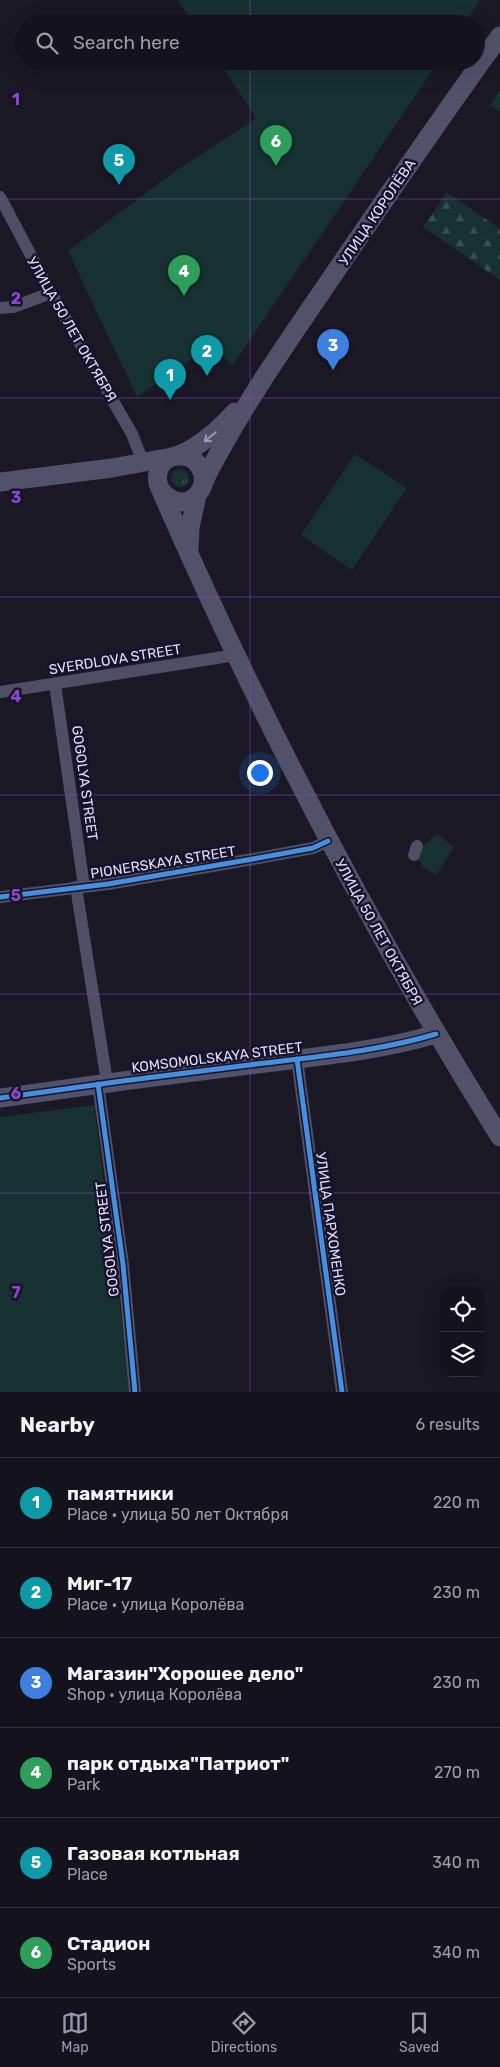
<!DOCTYPE html>
<meta charset="utf-8">
<style>
:root{--surface:#14121c;--page:#212029;--text:#f1f3f6;--muted:#9d9ea3;--line:#33323b;--accent:#9b98b1}
body{margin:0;font-family:Rubik,sans-serif;background:var(--page);color:var(--text)}
.controls{position:absolute;right:15px;bottom:15px;display:grid;overflow:hidden;border-radius:10px;box-shadow:0 5px 20px #0002}
.controls button{width:45px;height:45px;display:grid;place-items:center;padding:0;border:0;border-bottom:1px solid var(--line);background:var(--surface);color:var(--text);font:25px sans-serif}
.you{position:absolute;left:259px;top:772px;width:18px;height:18px;margin:-12px;border:4px solid #fff;border-radius:50%;background:#1a73e8;box-shadow:0 0 0 8px #1a73e833}
.badge{display:grid;place-items:center;width:32px;height:32px;border-radius:50%;background:var(--accent);color:#fff;font-size:16px;font-weight:700}
.pin{position:absolute;translate:-50% -41px;filter:drop-shadow(0 1px 2px #0008)}
.pin::after{content:'';position:absolute;top:26px;width:18px;height:15px;background:inherit;clip-path:polygon(0 0,100% 0,50% 100%)}
.list{margin:0;padding:0;list-style:none}
h2{display:flex;justify-content:space-between;align-items:center;height:65px;margin:0;padding:0 20px;font-size:21px}
h2 small{font-size:16px;font-weight:400;color:var(--muted)}
.list li{display:grid;grid-template-columns:32px 1fr auto;gap:15px;align-items:center;box-sizing:border-box;height:90px;padding:0 20px;border-top:1px solid var(--line)}
.list b{display:block;font-size:19px;white-space:nowrap}
.list p{margin:0;font-size:16px;white-space:nowrap;color:var(--muted)}
.list em{font-size:16px;font-style:normal;color:var(--muted)}
.icon{flex:none;width:28px;height:28px;fill:none;stroke:currentColor;stroke-width:2;stroke-linecap:round;stroke-linejoin:round}
.map{position:relative;flex:none;width:500px;height:1392px;overflow:hidden}
.search{position:absolute;background:var(--surface);box-shadow:0 5px 20px #0002;left:15px;right:15px;top:15px;height:55px;display:flex;align-items:center;gap:12px;box-sizing:border-box;padding:0 18px;border-radius:28px;color:var(--muted);font-size:19px}
.sheet{height:605px;background:var(--surface)}
nav{display:flex;justify-content:space-around;align-items:center;box-sizing:border-box;height:70px;border-top:1px solid var(--line);background:var(--surface);font-size:14px;color:var(--muted)}
nav a{display:grid;justify-items:center;gap:2px}
nav .on{color:var(--accent)}
.map>svg:first-child{display:block}
.grass{fill:url(#grass-tufts)}
.forest{fill:url(#forest-firs)}
.green{fill:#173031}
.lines{fill:none;stroke-linecap:round;stroke-linejoin:round}
.street{stroke:#4f4e64;stroke-width:12}
.secondary{stroke:#52516a;stroke-width:19}
.cycleway-casing{stroke:#17132a;stroke-width:8}
.cycleway{stroke:#468fdf;stroke-width:5}
.oneway{stroke:#9a97b4}
.grid{fill:none;stroke:#8a47c8;stroke-width:1;stroke-opacity:0.55}
.labels{text-anchor:middle;stroke-width:5;stroke-linejoin:round;paint-order:stroke}
.street-label{font-size:14px;fill:#e1ddfd;stroke:#17132a}
.grid-label{font-size:16px;text-anchor:middle;font-weight:bold;fill:#8a47c8;stroke:#17132a;stroke-width:5;stroke-linejoin:round;paint-order:stroke}
</style>
<div class="map">
<svg width="500" height="1392" viewBox="0 0 500 1392">
<defs>
<pattern id="grass-tufts" width="24" height="20" patternUnits="userSpaceOnUse" patternTransform="scale(1.25)"><rect width="24" height="20" fill="#173031"/><path d="M3 7l-1-3M5 7V3M7 7l1-3M15 17l-1-3M17 17v-4M19 17l1-3" fill="none" stroke="#384e50"/></pattern>
<pattern id="forest-firs" width="22" height="20" patternUnits="userSpaceOnUse" patternTransform="scale(1.25)"><rect width="22" height="20" fill="#173031"/><path d="M5 1l3.5 6h-7zM16 11l3.5 6h-7z" fill="#384e50"/></pattern>
</defs>
<rect width="100%" height="100%" fill="#1a1825"/>
<circle class="grass" cx="180" cy="478" r="9"/>
<polygon class="forest" points="447,192 500,229 500,280 423,227"/>
<g class="green">
<polygon points="178,0 480,0 464,24 194,24"/>
<polygon points="219,61 439,61 233,365 210,346 137,397 68,251 174,172 256,118"/>
<polygon points="500,90 500,112 490,105"/>
<polygon points="355,454 407,488 352,570 301,535"/>
<polygon points="437,834 454,847 436,875 423,867 415,853"/>
<polygon points="94,1105 131,1392 0,1392 0,1117"/>
</g>
<g class="lines">
<g class="street">
<polyline points="0,197 51,293 132,434 143,462"/>
<polyline points="0,308 13,307 51,293"/>
<polyline points="55,684 84,886"/>
<polyline points="0,692 236,655"/>
<polyline points="414,855 417,846"/>
<polyline points="76,887 107,1082"/>
<polyline points="0,897 108,884 253,859 313,848 328,841"/>
<polyline points="297,1059 342,1392"/>
<polyline points="98,1084 123,1264 135,1392"/>
</g>
<g class="secondary">
<path d="M179 455C202 445 218 430 235 412"/>
<polyline points="0,482 112,468 172,457"/>
<path d="M203 483C207 453 164 445 158 473 153 494 181 512 197 495 202 490 204 481 207 475 245 401 294 333 340 265 393 188 445 111 500 36"/>
<path d="M162 493C259 715 371 931 500 1137"/>
<polyline points="189,549 190,528 197,495"/>
<path d="M0 1098C83 1086 166 1075 249 1065 311 1057 376 1052 436 1034"/>
</g>
<g class="cycleway-casing">
<g id="cycleway">
<polyline points="0,897 108,884 253,859 313,848 328,841"/>
<polyline points="297,1059 342,1392"/>
<polyline points="98,1084 123,1264 135,1392"/>
<path d="M0 1098C83 1086 166 1075 249 1065 311 1057 376 1052 436 1034"/>
</g>
</g>
<use href="#cycleway" class="cycleway"/>
</g>
<defs><path id="oneway-shaft" d="M-6 0H5M1.5-3L5.5 0L1.5 3" fill="none" stroke-width="1.6" stroke-linecap="round" stroke-linejoin="round" transform="scale(1.25)"/></defs>
<use class="oneway" href="#oneway-shaft" transform="translate(210 437) rotate(141)"/>
<path class="grid" d="M250 0V24M250 61V1392M0 199H500M0 398H500M0 597H500M0 795H500M0 994H500M0 1193H500"/>
<g class="labels">
<g class="street-label">
<text transform="translate(377 212) rotate(-56)" y="5">УЛИЦА КОРОЛЁВА</text>
<text transform="translate(72 329) rotate(60)" y="5">УЛИЦА 50 ЛЕТ ОКТЯБРЯ</text>
<text transform="translate(115 659) rotate(-9)" y="5">SVERDLOVA STREET</text>
<text transform="translate(85 783) rotate(82)" y="5">GOGOLYA STREET</text>
<text transform="translate(163 862) rotate(-9)" y="5">PIONERSKAYA STREET</text>
<text transform="translate(379 932) rotate(61)" y="5">УЛИЦА 50 ЛЕТ ОКТЯБРЯ</text>
<text transform="translate(217 1057) rotate(-7)" y="5">KOMSOMOLSKAYA STREET</text>
<text transform="translate(331 1224) rotate(82)" y="5">УЛИЦА ПАРХОМЕНКО</text>
<text transform="translate(107 1239) rotate(-97)" y="5">GOGOLYA STREET</text>
</g>
</g>
<g class="grid-label">
<text x="16" y="105">1</text>
<text x="16" y="304">2</text>
<text x="16" y="503">3</text>
<text x="16" y="702">4</text>
<text x="16" y="901">5</text>
<text x="16" y="1099">6</text>
<text x="16" y="1298">7</text>
</g>
</svg>
<div class="controls">
<button><svg class="icon" aria-label="locate" viewBox="0 0 24 24"><circle cx="12" cy="12" r="6"/><path d="M12 2v4M12 18v4M2 12h4M18 12h4"/></svg></button>
<button><svg class="icon" aria-label="layers" viewBox="0 0 24 24"><path d="M12 4l9 5-9 5-9-5zM3 14l9 5 9-5"/></svg></button>
</div>
<div class="you"></div>
<div class="pin badge" style="left:170px;top:400px;background:#0f9aa8">1</div>
<div class="pin badge" style="left:207px;top:376px;background:#0f9aa8">2</div>
<div class="pin badge" style="left:333px;top:370px;background:#3f7fe0">3</div>
<div class="pin badge" style="left:184px;top:296px;background:#2e9e5b">4</div>
<div class="pin badge" style="left:119px;top:185px;background:#0f9aa8">5</div>
<div class="pin badge" style="left:276px;top:166px;background:#2e9e5b">6</div>
<div class="search"><svg class="icon" aria-label="search" viewBox="0 0 24 24"><circle cx="10" cy="10" r="6"/><path d="M15 15l6 6"/></svg>Search here</div>
</div>
<section class="sheet">
<h2>Nearby<small>6 results</small></h2>
<ul class="list">
<li><span class="badge" style="background:#0f9aa8">1</span><div><b>памятники</b><p>Place · улица 50 лет Октября</p></div><em>220 m</em></li>
<li><span class="badge" style="background:#0f9aa8">2</span><div><b>Миг-17</b><p>Place · улица Королёва</p></div><em>230 m</em></li>
<li><span class="badge" style="background:#3f7fe0">3</span><div><b>Магазин&quot;Хорошее дело&quot;</b><p>Shop · улица Королёва</p></div><em>230 m</em></li>
<li><span class="badge" style="background:#2e9e5b">4</span><div><b>парк отдыха&quot;Патриот&quot;</b><p>Park</p></div><em>270 m</em></li>
<li><span class="badge" style="background:#0f9aa8">5</span><div><b>Газовая котльная</b><p>Place</p></div><em>340 m</em></li>
<li><span class="badge" style="background:#2e9e5b">6</span><div><b>Стадион</b><p>Sports</p></div><em>340 m</em></li>
</ul>
</section>
<nav>
<a class="on"><svg class="icon" aria-label="map" viewBox="0 0 24 24"><path d="M3 6l6-2 6 2 6-2v14l-6 2-6-2-6 2zM9 4v14M15 6v14"/></svg>Map</a>
<a><svg class="icon" aria-label="directions" viewBox="0 0 24 24"><path d="M12 3l9 9-9 9-9-9zM9 14v-3h6M13 9l2 2-2 2"/></svg>Directions</a>
<a><svg class="icon" aria-label="saved" viewBox="0 0 24 24"><path d="M7 4h10v16l-5-4-5 4z"/></svg>Saved</a>
</nav>
